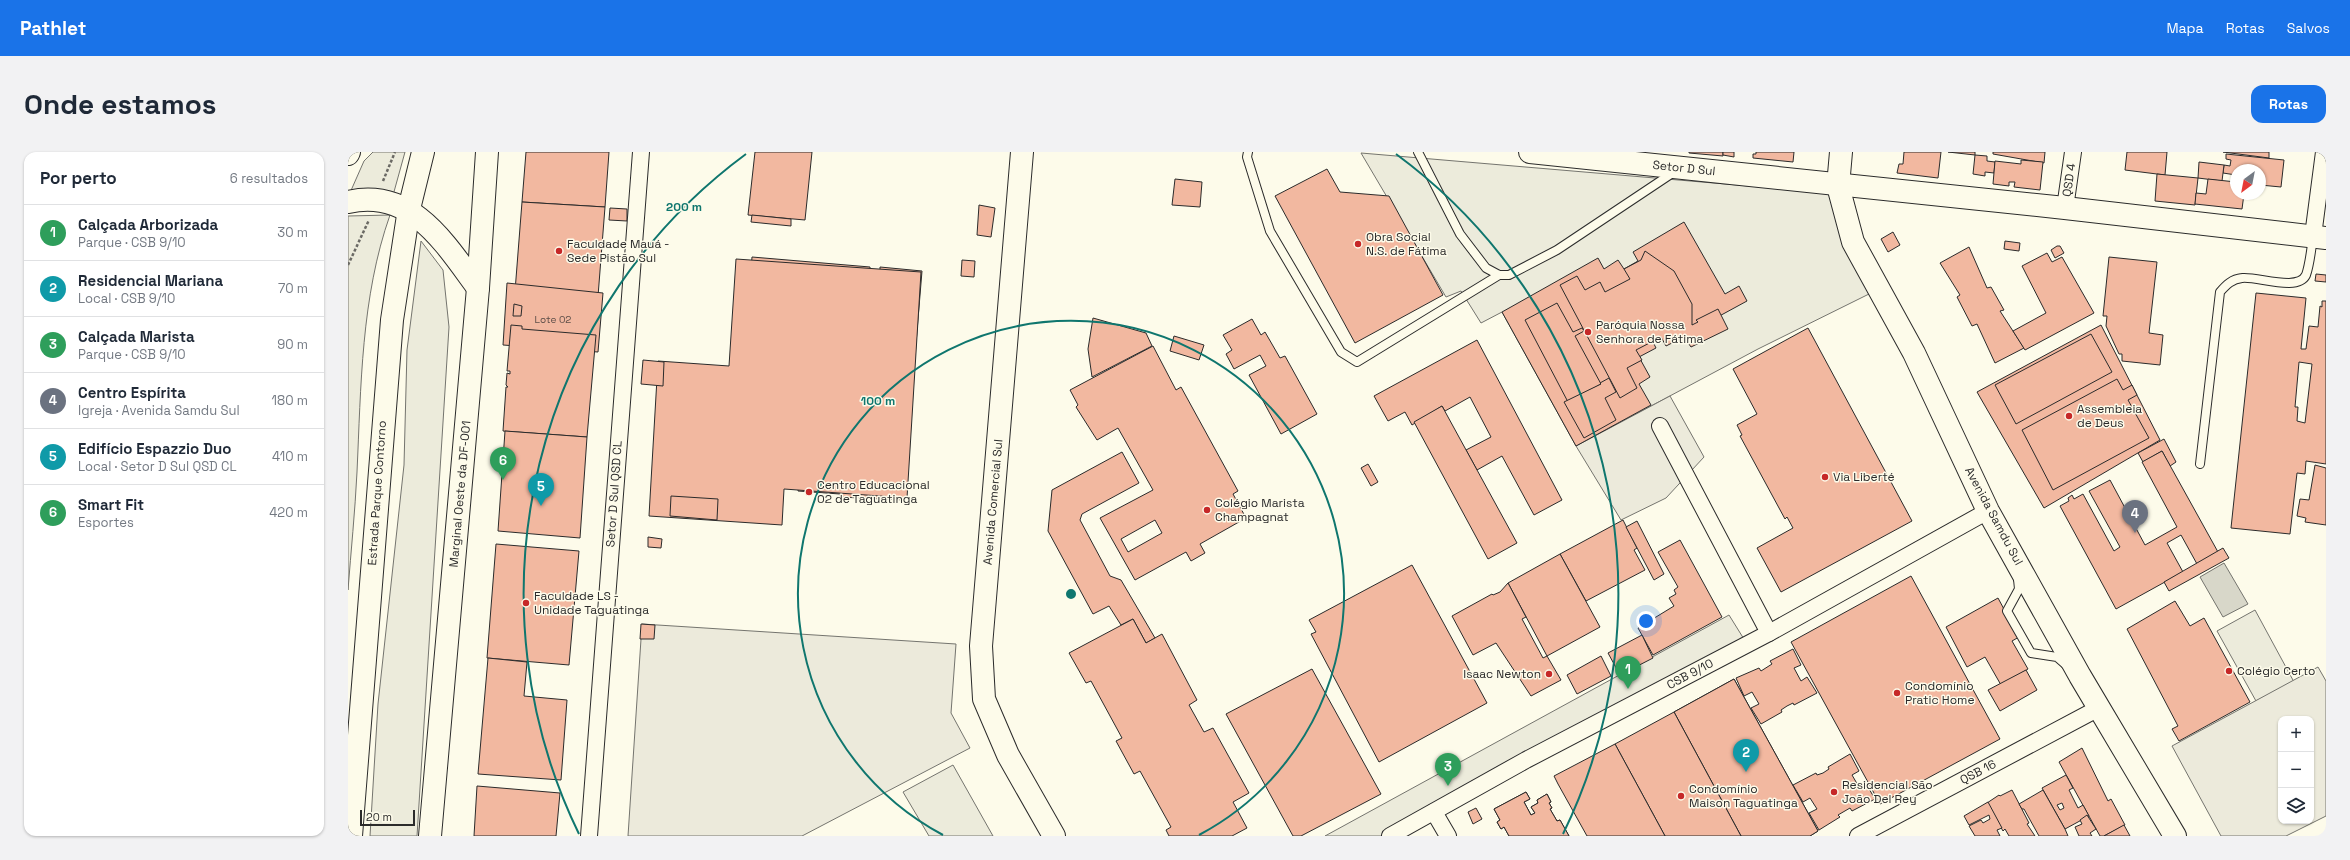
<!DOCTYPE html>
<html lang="pt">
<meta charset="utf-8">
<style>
:root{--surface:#fff;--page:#f2f2f3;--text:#1f2937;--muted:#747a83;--line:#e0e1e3;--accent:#1a73e8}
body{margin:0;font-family:"Space Grotesk",sans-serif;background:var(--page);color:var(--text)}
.controls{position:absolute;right:12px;bottom:12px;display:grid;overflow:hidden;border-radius:8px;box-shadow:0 1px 3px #0004}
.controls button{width:36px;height:36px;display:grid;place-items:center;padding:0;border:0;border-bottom:1px solid var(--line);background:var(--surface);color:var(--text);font:20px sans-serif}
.compass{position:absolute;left:1882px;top:12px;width:36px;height:36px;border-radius:50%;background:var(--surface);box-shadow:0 1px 3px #0004;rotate:212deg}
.scale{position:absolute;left:12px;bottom:10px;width:55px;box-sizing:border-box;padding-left:4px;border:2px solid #2b2b2b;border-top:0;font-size:11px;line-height:14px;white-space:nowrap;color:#2b2b2b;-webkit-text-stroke:3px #fdfbea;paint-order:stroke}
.you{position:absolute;left:1298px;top:469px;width:14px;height:14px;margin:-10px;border:3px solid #fff;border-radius:50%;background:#1a73e8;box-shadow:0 0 0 6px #1a73e833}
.badge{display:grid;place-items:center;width:26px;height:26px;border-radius:50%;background:var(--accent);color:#fff;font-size:13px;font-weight:700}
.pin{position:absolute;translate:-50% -33px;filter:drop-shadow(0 1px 2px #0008)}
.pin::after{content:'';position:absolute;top:21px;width:14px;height:12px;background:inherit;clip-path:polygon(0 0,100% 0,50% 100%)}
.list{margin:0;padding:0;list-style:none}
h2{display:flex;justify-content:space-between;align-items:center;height:52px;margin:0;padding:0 16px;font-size:17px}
h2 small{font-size:13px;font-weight:400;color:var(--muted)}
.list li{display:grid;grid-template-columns:26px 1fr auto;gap:12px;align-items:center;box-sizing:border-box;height:56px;padding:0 16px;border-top:1px solid var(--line)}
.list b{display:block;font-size:15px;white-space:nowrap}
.list p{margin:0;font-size:13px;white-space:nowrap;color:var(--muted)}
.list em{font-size:13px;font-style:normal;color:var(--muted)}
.icon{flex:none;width:22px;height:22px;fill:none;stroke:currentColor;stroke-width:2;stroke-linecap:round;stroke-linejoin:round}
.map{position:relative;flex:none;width:1978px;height:684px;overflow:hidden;border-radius:12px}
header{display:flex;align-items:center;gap:24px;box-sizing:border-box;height:56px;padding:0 20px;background:var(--accent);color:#fff}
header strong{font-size:19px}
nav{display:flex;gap:22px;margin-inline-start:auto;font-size:14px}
.intro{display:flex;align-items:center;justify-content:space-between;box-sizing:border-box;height:96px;padding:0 24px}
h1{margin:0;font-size:28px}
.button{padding:10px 18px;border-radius:12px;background:var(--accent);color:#fff;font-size:14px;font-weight:700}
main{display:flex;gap:24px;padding:0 24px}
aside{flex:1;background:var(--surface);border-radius:12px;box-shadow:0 1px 3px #0004}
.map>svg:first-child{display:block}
.green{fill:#ecebdb;stroke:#74746e}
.parking{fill:#eceadb;stroke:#74746e;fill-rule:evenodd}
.water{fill:#d8d7c9;stroke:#74746e}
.building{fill:#f2b8a0;stroke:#2b2b2b;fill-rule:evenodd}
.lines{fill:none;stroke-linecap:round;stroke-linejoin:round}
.lane-casing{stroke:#2b2b2b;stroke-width:10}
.street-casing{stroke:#2b2b2b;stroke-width:18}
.secondary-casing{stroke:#2b2b2b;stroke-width:24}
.highway-casing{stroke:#2b2b2b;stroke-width:24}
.path{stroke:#6a6964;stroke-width:2.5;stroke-dasharray:3 2;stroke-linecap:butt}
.lane{stroke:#fdfbea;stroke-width:8}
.street{stroke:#fdfbea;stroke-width:16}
.secondary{stroke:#fdfbea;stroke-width:22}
.highway{stroke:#fdfbea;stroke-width:22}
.ring{fill:none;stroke:#0f766e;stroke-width:2}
.poi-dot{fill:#c62828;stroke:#fdfbea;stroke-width:1.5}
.labels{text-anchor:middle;stroke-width:3;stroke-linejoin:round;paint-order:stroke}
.number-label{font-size:10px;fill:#5d4e48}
.street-label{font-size:12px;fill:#2b2b2b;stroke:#fdfbea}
.poi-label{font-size:12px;fill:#2b2b2b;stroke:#fdfbea;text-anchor:start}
.centre{fill:#0f766e;stroke:#fdfbea;stroke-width:2}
.ring-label{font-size:12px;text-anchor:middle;font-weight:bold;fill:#0f766e;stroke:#fdfbea;stroke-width:3;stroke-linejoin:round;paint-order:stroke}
</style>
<header>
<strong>Pathlet</strong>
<nav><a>Mapa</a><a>Rotas</a><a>Salvos</a></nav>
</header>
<div class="intro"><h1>Onde estamos</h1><a class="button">Rotas</a></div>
<main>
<aside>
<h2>Por perto<small>6 resultados</small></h2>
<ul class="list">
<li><span class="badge" style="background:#2e9e5b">1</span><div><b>Calçada Arborizada</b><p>Parque · CSB 9/10</p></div><em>30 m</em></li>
<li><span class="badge" style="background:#0f9aa8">2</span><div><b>Residencial Mariana</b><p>Local · CSB 9/10</p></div><em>70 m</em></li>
<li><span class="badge" style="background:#2e9e5b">3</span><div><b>Calçada Marista</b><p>Parque · CSB 9/10</p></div><em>90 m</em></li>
<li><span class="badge" style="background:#6b7280">4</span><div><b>Centro Espírita</b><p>Igreja · Avenida Samdu Sul</p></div><em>180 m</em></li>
<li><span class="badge" style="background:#0f9aa8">5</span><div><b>Edifício Espazzio Duo</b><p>Local · Setor D Sul QSD CL</p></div><em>410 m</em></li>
<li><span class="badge" style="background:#2e9e5b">6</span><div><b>Smart Fit</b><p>Esportes</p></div><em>420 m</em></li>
</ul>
</aside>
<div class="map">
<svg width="1978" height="684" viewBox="0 0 1978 684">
<rect width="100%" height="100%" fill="#fdfbea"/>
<g class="green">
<polygon points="25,0 57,0 44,47 1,43 16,9"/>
<polygon points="1013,1 1483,41 1523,141 1410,197 1228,294 1154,160 1133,171 1113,139 1098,145"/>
<path d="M42 63C13 145 13 235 9 320 7 360 3 399 0 438V64Z"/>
<polygon points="73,89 95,118 101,175 69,684 22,684 30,552 56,313 59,198"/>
<polygon points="1907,458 1946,530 1908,549 1869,479"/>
<polygon points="1381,463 1399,492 1042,684 977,684"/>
<polygon points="605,613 645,684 581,684 555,640"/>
</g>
<g class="parking">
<polygon points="1322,244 1356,305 1318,346 1273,368 1228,294"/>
<polygon points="294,472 608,492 603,561 622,596 454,684 280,684"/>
<path d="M1970 515 1978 529V664L1938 684H1873L1824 594ZM1933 567H1963V669H1933Z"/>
</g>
<polygon class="water" points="1876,411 1900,452 1875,465 1852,425"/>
<g class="building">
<polygon points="178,0 261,0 257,55 174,50"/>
<polygon points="407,0 464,0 457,68 400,63"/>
<polygon points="1341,0 1375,0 1375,4 1341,1"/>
<polygon points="1375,0 1386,0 1386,5 1375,3"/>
<polygon points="1408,0 1446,0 1445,10 1405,6 1405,2 1408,2"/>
<polygon points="1556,0 1593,0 1590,26 1549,21 1551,12 1555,12"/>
<polygon points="1600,0 1627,0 1627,3"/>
<polygon points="1645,0 1697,0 1696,11 1645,2"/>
<polygon points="1779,0 1819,0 1817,23 1777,18"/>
<polygon points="1875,0 1921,0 1921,6"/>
<polygon points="1878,2 1936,8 1933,35 1912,33 1912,18 1888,18 1888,23 1875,21 1876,13 1882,14 1883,8 1878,7"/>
<polygon points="1627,3 1639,4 1639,9 1647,10 1646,21 1637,20 1637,24 1625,22"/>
<polygon points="1673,8 1695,10 1692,38 1666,35 1667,30 1661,30 1661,34 1645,32 1647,9 1673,12"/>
<polygon points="1851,10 1876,13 1874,29 1850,26"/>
<polygon points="979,17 992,40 1041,44 1095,143 1007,191 927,44"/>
<polygon points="1809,22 1850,26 1847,53 1807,49"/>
<polygon points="827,27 854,30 852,55 824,53"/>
<polygon points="1860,27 1888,30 1888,42 1896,42 1894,57 1847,52 1848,41 1858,42"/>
<polygon points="174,50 257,55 248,170 174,164 175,153 166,152"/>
<polygon points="631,53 647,56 643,85 629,83"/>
<polygon points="262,56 279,57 279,69 261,68"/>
<polygon points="404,63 443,67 443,74 403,70"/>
<polygon points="1336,70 1377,142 1391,134 1399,149 1331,186 1325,174 1303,186 1308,196 1291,205 1302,225 1291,232 1303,253 1228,294 1154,160 1250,106 1256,117 1270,108 1276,117 1290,109 1285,100"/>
<polygon points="1545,80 1552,93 1540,100 1533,87"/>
<polygon points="1657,89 1672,91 1671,99 1656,97"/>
<polygon points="1709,94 1712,94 1716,101 1707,106 1703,98"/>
<polygon points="1621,95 1639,136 1643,135 1656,158 1652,159 1676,196 1647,211 1629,172 1624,174 1609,145 1612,143 1592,111"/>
<polygon points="1297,99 1326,119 1344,152 1344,173 1350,170 1348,168 1370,157 1380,177 1343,195 1336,185 1318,194 1313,185 1288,198 1294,208 1279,216 1289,236 1272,246 1212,133 1229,124 1237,138 1252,130 1257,140 1282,127 1276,117 1293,108"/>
<polygon points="1699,101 1704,110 1714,105 1746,161 1677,198 1665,179 1698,161 1674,114"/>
<path d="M404 105 522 115V118L532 119V115L574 119 555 348 492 345V342L450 339 456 263 433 261 427 338 386 334ZM509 130 531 132 530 139 508 137ZM443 137 466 139 462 190 439 188ZM507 153 529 155 526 195 503 194ZM438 205 461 207 458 246 434 245ZM502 210 524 212 521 251 499 249ZM497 266 520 267 517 307 494 305Z"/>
<polygon points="1761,105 1809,110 1801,181 1815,183 1812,213 1774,209 1774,202 1771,202 1758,174 1759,164 1755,164"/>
<polygon points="388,107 573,120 559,346 436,337 434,373 301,364 310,209 381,214"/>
<polygon points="614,108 627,109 626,125 613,124"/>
<polygon points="1968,122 1978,123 1978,130 1967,129"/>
<polygon points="159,131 255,141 250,200 155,193"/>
<path d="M1908 141 1958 146 1953 197H1958L1961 174 1970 175 1972 154 1974 155V149H1978V312L1958 309 1957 322 1949 321 1942 382 1883 376ZM1951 210 1964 212 1957 271 1949 269 1950 255H1947Z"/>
<polygon points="1209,151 1225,180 1234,176 1236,179 1227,184 1253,232 1220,250 1177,168"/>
<polygon points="166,152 174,154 173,164 165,164"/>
<polygon points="745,166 798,181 804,194 744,225 740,197"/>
<polygon points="904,167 913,183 917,180 932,206 937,204 969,262 933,282 901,223 918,214 912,203 886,217 878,202 884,198 875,183"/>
<polygon points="163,173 174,174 174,177 248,183 239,285 155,279 158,235 160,235 158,233 159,221 162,222 162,219 159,219"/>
<polygon points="1753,173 1812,288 1696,356 1629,240"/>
<polygon points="1460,176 1564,369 1433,440 1409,396 1445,376 1439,365 1437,367 1392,284 1394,283 1389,273 1409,262 1385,217"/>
<polygon points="1743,182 1764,220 1668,272 1647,233"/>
<polygon points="826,184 856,193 851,208 822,199"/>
<polygon points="1129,188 1214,348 1186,363 1154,304 1129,318 1118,298 1143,285 1122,245 1097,259 1094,254 1064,273 1057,260 1040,269 1026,244"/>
<path d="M805 194 828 238 833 235 890 339 885 342 898 366 852 392 857 401 843 409 838 400 787 428 752 366 805 338 770 276 749 288 728 255 730 253 722 238ZM807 368 814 381 780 400 773 387Z"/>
<polygon points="295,208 316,210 315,234 293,232"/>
<polygon points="1261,226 1268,240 1257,246 1268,268 1236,286 1216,250 1253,232 1252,231"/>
<polygon points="1769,227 1775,238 1784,233 1789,243 1780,248 1801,286 1705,338 1674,278"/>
<polygon points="1094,254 1169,391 1140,407 1066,270"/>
<polygon points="157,279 239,285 232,386 150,379"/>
<polygon points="1816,287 1828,310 1822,314 1814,299 1795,310 1790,301"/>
<polygon points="1814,299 1870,400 1849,412 1833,383 1819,391 1835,420 1768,457 1712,354 1721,349 1720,346 1724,343 1726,347 1735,342 1766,399 1772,395 1741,339 1762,328 1797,393 1829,375 1794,310"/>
<polygon points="774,300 791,331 734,362 732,368 762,424 773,428 807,486 798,491 785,467 773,473 761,454 745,462 700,379 704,338"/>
<polygon points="1020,312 1030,330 1023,334 1013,316"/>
<polygon points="1967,313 1978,316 1978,373 1957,370 1958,366 1949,364 1952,347 1961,348"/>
<polygon points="323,344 370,347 369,368 322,364"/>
<polygon points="1275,368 1289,396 1286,398 1297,418 1238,449 1212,402"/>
<polygon points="1289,369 1316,422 1306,428 1278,375"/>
<polygon points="300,385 314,387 313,396 300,395"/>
<polygon points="1332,388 1374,465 1305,503 1290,476 1326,454 1321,446 1328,442 1326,438 1330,435 1310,400"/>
<polygon points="148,392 231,399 221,513 139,506"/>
<polygon points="1875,396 1881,406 1821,439 1816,430"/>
<polygon points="1212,402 1252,475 1199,504 1160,431"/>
<polygon points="1064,413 1139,551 1031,610 963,482 968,480 961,468"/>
<polygon points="1563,424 1652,587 1532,652 1443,490"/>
<polygon points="1160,431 1178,465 1174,467 1195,506 1199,504 1213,528 1183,544 1148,491 1125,503 1104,464 1144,442 1145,443 1152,440"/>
<polygon points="1650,446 1671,485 1664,489 1680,517 1653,533 1637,505 1619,515 1598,475"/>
<polygon points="1827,449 1842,474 1856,466 1902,550 1831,589 1824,577 1830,574 1779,477"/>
<polygon points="785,467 798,491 814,482 849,548 841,553 856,580 865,576 901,641 885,650 899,676 884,684 821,684 818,678 823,675 792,619 786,622 768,589 774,586 743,529 738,531 721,501"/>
<polygon points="293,472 307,473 306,487 292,487"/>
<polygon points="1294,483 1305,506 1272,523 1260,501"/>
<polygon points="1445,497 1453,513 1446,516 1453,529 1459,525 1469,541 1446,553 1445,551 1439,554 1433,558 1434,560 1413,572 1403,556 1411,552 1404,540 1396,544 1388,526 1411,516 1413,519 1424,512 1422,509"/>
<polygon points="1253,504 1263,524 1229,542 1219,523"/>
<polygon points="140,506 179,510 176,544 219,548 213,628 130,622"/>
<polygon points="964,517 1033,642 953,684 945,684 878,562"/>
<polygon points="1678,518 1689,538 1652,559 1640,538"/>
<path d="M1386 527 1470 679 1462 684H1393L1326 560ZM1401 610 1415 635 1401 643 1387 618Z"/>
<polygon points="1386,527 1470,679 1462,684 1393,684 1326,560"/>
<polygon points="1326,560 1393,684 1317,684 1267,592"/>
<polygon points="1267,592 1273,603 1317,684 1239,684 1210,632 1206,624"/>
<polygon points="1734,596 1760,649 1763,647 1777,673 1756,684 1752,684 1711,610"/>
<polygon points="1502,602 1511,619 1504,623 1511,635 1517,630 1527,647 1504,659 1502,656 1490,663 1492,665 1471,678 1461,661 1469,657 1462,646 1455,650 1445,633 1468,621 1469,623 1475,621 1481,617 1480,615"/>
<path d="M1718 623 1725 636 1721 638 1730 656 1735 653 1741 664 1717 677 1694 636ZM1714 651 1716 656 1712 658 1709 653Z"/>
<polygon points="129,634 212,641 208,684 126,684"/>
<polygon points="1664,638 1681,671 1679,672 1687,684 1661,684 1657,677 1655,679 1639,651 1651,643 1652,644"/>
<polygon points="1695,638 1717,677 1720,684 1691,684 1676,657 1674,657 1671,652"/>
<polygon points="1178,640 1182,647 1176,650 1183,663 1187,661 1183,655 1190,651 1189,648 1199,642 1203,650 1201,651 1204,656 1202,657 1209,669 1212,668 1221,684 1161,684 1156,675 1153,677 1149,670 1152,668 1146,657"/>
<polygon points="1178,640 1182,647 1176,650 1183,663 1187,661 1183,655 1190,651 1189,648 1199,642 1203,650 1201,651 1204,656 1202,657 1209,669 1212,668 1221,684 1161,684 1156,675 1153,677 1149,670 1152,668 1146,657"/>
<polygon points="1640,650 1654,676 1649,678 1652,684 1627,684 1621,674 1633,668 1635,671 1642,667 1641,663 1621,673 1616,664"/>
<polygon points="1128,656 1134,667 1125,672 1120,660"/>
<polygon points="1739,663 1748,677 1742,681 1744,684 1731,684 1727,675 1734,672 1732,668"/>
<polygon points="1776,673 1782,684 1756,684"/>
</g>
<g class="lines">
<g class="lane-casing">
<g id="lane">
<polyline points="900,0 899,5 922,79 993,200 1009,210 1151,123"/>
<polyline points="1070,0 1112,82 1138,116 1151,123 1161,123 1209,98 1326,20"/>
<path d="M1852 312 1872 140C1878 133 1884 127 1894 126 1909 124 1950 140 1958 123 1962 112 1963 97 1965 86"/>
<polyline points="1670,427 1671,437 1659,459 1683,501 1709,505 1717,512"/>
</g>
</g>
<g class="street-casing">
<g id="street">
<polyline points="1717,56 1725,0"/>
<polyline points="1965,84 1976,0"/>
<polyline points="1312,274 1421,481"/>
<polyline points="1086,660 1100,684"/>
<polyline points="241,684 293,0"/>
<polyline points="1042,684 1178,608 1421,481 1640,359"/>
<polyline points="1510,684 1751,556"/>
</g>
</g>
<g class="secondary-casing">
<g id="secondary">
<polyline points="674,0 633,494 636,547 660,603 706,684"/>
<polyline points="1182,0 1717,56 1978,86"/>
<polyline points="1493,0 1490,34 1505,90 1566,201 1640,359 1732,524 1827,684"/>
<polyline points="0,2 1,0"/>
<path d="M0 50C64 35 98 93 130 136"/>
<polyline points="82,684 130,136 139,0"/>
</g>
</g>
<g class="highway-casing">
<polyline id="highway" points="3,684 44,168 61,57 75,0"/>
</g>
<g class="path">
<polyline points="35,29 47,0"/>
<polyline points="0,113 21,68"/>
</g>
<use href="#lane" class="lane"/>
<use href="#street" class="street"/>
<use href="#secondary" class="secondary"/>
<use href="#highway" class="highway"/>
</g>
<g class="ring">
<path d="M595 683A273 273 0 1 1 851 683"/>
<path d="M231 682A547 547 0 0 1 398 2M1048 2A547 547 0 0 1 1215 682"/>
</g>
<g class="poi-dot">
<circle cx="1010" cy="92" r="4"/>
<circle cx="211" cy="99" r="4"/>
<circle cx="1240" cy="180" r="4"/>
<circle cx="1721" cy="264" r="4"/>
<circle cx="1477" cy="325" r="4"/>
<circle cx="461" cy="340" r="4"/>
<circle cx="859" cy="358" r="4"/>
<circle cx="178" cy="451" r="4"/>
<circle cx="1881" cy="519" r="4"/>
<circle cx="1201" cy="522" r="4"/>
<circle cx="1549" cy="541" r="4"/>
<circle cx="1486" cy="640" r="4"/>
<circle cx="1333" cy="644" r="4"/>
</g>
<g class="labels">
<g class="number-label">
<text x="205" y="171">Lote 02</text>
</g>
<g class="street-label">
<text transform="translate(1336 16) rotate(6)" y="4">Setor D Sul</text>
<text transform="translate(1721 28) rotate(-82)" y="4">QSD 4</text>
<text transform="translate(29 341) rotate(-86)" y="4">Estrada Parque Contorno</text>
<text transform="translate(112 342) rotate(-85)" y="4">Marginal Oeste da DF-001</text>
<text transform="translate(266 342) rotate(-86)" y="4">Setor D Sul QSD CL</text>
<text transform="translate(645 350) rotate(-85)" y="4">Avenida Comercial Sul</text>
<text transform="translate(1646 364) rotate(62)" y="4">Avenida Samdu Sul</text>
<text transform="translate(1342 522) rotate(-28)" y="4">CSB 9/10</text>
<text transform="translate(1630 620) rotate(-28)" y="4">QSB 16</text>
</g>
<g class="poi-label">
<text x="1018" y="89">Obra Social<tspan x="1018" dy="14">N.S. de Fátima</tspan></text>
<text x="219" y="96">Faculdade Mauá -<tspan x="219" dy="14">Sede Pistão Sul</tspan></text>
<text x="1248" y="177">Paróquia Nossa<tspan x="1248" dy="14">Senhora de Fátima</tspan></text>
<text x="1729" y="261">Assembleia<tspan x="1729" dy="14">de Deus</tspan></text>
<text x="1485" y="329">Via Liberté</text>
<text x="469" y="337">Centro Educacional<tspan x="469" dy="14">02 de Taguatinga</tspan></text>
<text x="867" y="355">Colégio Marista<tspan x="867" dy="14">Champagnat</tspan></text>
<text x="186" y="448">Faculdade LS -<tspan x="186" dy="14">Unidade Taguatinga</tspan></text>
<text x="1889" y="523">Colégio Certo</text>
<text x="1193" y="526" text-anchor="end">Isaac Newton</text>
<text x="1557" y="538">Condomínio<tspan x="1557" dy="14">Pratic Home</tspan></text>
<text x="1494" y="637">Residencial São<tspan x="1494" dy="14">João Del Rey</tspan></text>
<text x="1341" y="641">Condomínio<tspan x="1341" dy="14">Maison Taguatinga</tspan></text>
</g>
</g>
<circle cx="723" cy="442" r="6" class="centre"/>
<g class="ring-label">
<text x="336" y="59">200 m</text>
<text x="530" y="253">100 m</text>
</g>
</svg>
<div class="controls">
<button>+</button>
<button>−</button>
<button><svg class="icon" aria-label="layers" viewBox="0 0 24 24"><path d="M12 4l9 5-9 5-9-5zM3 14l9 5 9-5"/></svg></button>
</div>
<svg class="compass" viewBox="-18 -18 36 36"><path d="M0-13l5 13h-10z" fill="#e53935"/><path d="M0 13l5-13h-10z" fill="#747a83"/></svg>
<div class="scale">20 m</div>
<div class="you"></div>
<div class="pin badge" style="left:1280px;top:537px;background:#2e9e5b">1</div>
<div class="pin badge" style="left:1398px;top:620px;background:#0f9aa8">2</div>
<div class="pin badge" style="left:1100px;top:634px;background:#2e9e5b">3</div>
<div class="pin badge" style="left:1787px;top:381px;background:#6b7280">4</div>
<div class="pin badge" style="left:193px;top:354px;background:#0f9aa8">5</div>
<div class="pin badge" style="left:155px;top:328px;background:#2e9e5b">6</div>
</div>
</main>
